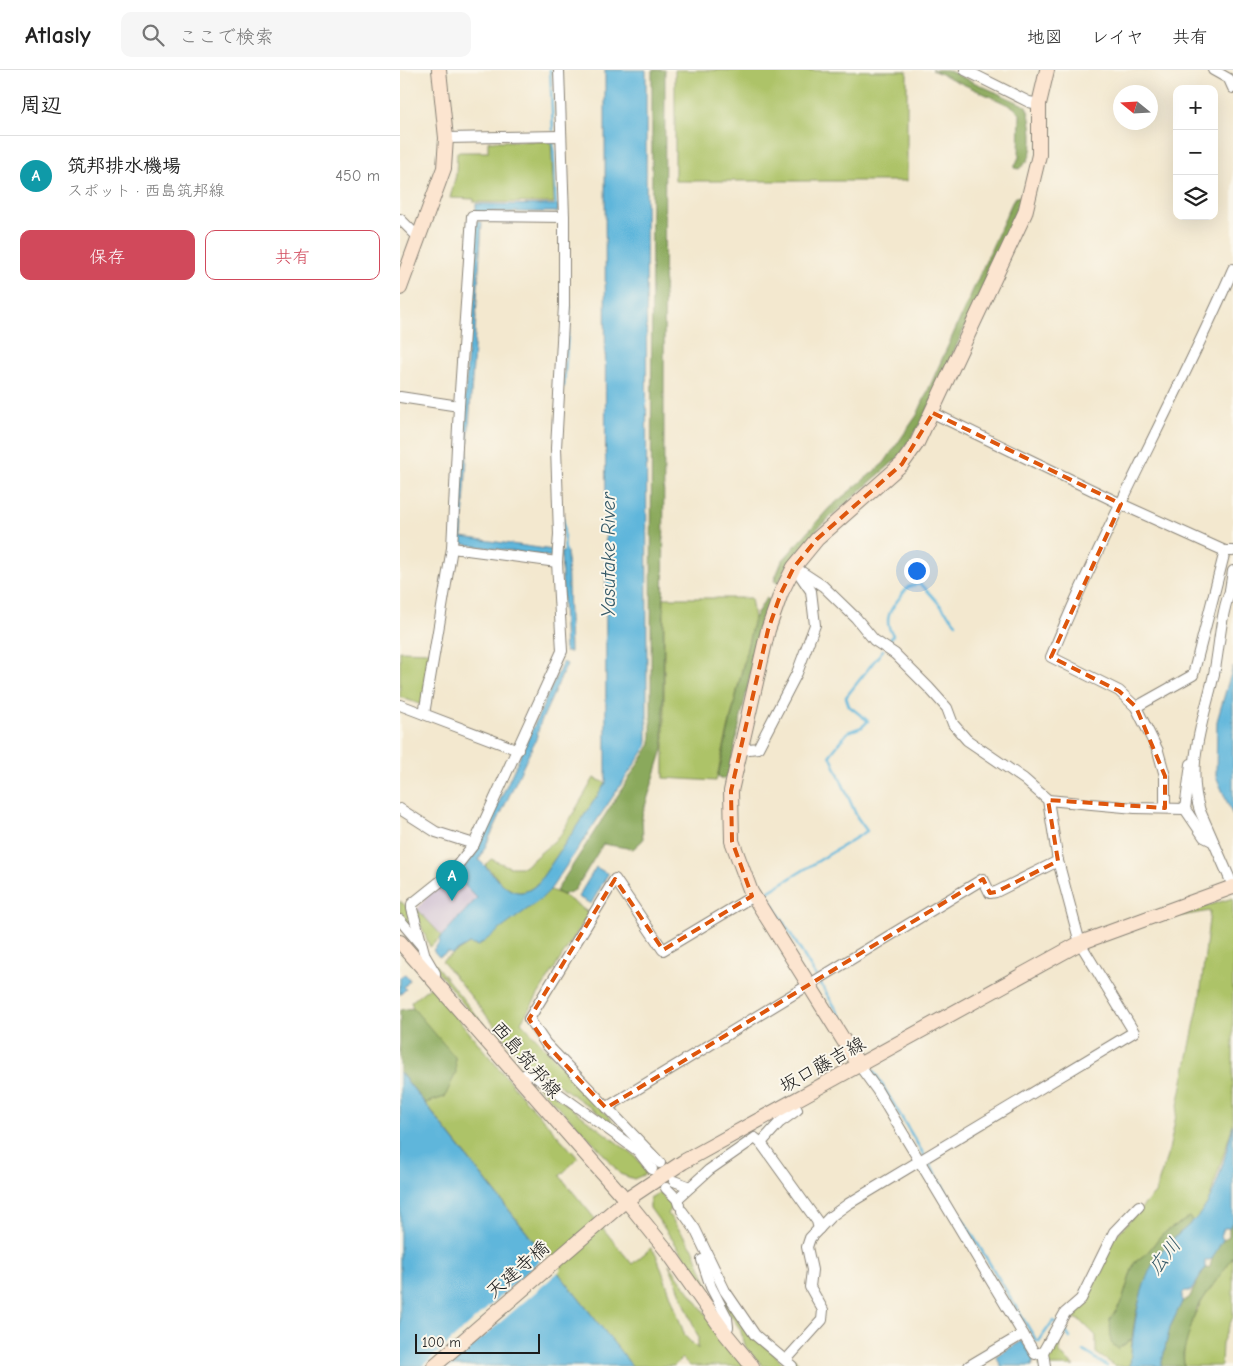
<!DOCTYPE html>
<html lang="ja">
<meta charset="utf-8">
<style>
:root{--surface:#fff;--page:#f6f6f6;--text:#222;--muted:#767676;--line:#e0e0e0;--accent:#d1495b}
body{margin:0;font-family:"Comic Neue","Klee One",sans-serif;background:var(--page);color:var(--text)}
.controls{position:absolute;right:15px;top:15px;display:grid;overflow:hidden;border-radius:10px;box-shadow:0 5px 20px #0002}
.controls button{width:45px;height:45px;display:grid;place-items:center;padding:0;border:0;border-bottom:1px solid var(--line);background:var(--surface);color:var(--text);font:25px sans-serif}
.compass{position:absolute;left:713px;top:15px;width:45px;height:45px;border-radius:50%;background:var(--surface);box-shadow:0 5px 20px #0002;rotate:288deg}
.scale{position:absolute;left:15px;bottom:12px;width:125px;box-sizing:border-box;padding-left:5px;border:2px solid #1c1c1c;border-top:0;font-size:14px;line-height:18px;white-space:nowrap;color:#1c1c1c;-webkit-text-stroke:4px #fbf7ec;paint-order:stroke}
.you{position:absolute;left:516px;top:500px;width:18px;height:18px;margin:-12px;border:4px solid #fff;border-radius:50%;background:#1a73e8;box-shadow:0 0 0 8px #1a73e833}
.badge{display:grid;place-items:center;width:32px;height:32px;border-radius:50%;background:var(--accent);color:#fff;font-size:16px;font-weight:700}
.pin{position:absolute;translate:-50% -41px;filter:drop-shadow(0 1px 2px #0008)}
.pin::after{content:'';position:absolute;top:26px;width:18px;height:15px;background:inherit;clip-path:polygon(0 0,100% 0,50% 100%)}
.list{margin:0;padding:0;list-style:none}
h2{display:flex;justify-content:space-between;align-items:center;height:65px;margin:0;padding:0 20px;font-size:21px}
h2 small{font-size:16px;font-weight:400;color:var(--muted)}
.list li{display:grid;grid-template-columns:32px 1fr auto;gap:15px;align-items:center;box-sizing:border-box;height:80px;padding:0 20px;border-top:1px solid var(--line)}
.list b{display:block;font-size:19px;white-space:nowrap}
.list p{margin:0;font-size:16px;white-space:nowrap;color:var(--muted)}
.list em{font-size:16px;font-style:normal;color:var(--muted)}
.actions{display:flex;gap:10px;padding:15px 20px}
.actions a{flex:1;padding:11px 0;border:1px solid var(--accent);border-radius:10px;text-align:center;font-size:18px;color:var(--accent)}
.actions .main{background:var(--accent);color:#fff}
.icon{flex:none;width:28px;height:28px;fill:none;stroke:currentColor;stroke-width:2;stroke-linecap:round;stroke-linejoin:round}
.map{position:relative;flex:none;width:833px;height:1296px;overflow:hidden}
header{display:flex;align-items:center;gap:30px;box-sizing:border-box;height:70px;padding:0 25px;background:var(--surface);border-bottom:1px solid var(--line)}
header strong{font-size:24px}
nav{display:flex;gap:28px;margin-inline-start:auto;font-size:18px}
.search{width:350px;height:45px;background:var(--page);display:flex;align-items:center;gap:12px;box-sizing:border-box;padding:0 18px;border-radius:10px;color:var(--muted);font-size:19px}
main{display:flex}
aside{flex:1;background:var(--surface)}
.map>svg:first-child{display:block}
.industrial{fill:#cebed1}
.green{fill:#adc368;stroke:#647042}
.forest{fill:#8aa95c;stroke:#53623c}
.water{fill:#5eb6db;stroke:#3d697c}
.pier{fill:#f3e8cf}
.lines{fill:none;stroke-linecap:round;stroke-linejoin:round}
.stream{stroke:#5eb6db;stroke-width:2.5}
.street-casing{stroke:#888276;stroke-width:12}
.secondary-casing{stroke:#888276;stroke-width:16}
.street{stroke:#fff;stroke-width:10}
.secondary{stroke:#fce5d0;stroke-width:14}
.marked{fill:none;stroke:#de560d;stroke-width:4;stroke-dasharray:10 6;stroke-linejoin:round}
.labels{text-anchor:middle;stroke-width:4;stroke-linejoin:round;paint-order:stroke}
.street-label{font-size:19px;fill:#1c1c1c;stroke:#fbf7ec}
.water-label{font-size:20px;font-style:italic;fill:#365a68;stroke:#fbf7ec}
</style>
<header>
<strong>Atlasly</strong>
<div class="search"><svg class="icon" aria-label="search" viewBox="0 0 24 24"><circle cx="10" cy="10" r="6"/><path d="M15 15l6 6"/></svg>ここで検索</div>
<nav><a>地図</a><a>レイヤ</a><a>共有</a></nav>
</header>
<main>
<aside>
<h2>周辺<small></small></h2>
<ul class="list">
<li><span class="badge" style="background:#0f9aa8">A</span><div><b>筑邦排水機場</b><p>スポット · 西島筑邦線</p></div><em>450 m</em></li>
</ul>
<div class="actions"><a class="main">保存</a><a>共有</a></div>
</aside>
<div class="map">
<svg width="833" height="1296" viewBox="0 0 833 1296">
<rect width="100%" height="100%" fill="#fbf7ec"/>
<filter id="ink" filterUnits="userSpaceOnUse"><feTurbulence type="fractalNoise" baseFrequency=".02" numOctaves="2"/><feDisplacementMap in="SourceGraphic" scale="10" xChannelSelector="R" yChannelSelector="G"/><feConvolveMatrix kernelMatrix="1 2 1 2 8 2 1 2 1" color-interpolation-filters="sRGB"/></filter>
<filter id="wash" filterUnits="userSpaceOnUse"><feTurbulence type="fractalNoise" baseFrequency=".0096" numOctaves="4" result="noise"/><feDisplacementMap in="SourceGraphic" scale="20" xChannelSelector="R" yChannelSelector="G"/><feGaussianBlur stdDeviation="1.12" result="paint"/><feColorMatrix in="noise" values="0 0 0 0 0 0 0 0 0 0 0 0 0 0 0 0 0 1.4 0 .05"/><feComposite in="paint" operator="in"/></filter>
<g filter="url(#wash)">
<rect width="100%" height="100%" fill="#f3e8cf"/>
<polygon class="industrial" points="54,804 77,828 42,866 17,839 35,817"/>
<g class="green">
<polygon points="275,0 507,1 507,111 275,111"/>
<polygon points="88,71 151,71 154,133 74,132 74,129 50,128 56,105 57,82 88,82"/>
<polygon points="264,528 351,528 354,548 316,711 264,708"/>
<polygon points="0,581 31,582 22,635 0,627"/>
<path d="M194 708 206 713 139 812C115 836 103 813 85 795L91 789 110 797H124L160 766Z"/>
<polygon points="150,820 163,825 189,843 121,952 219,1058 121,988 42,891 141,829"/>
<polygon points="833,828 833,1055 808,1133 794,1152 790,1147 762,1164 748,1182 734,1193 722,1231 710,1250 718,1279 732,1269 730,1296 715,1296 696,1283 696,1266 681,1251 670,1247 684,1233 713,1169 755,1123 769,1080 800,927 810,841 763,849"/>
<polygon points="0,831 6,836 16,864 0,846"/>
<polygon points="17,839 42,866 30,877 17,846"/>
<polygon points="29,887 113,991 106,987 32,895"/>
<polygon points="31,916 115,1018 178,1088 160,1106 232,1194 251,1178 256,1184 285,1266 298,1279 298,1267 269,1194 344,1296 290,1296 282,1288 274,1296 232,1296 25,1033 45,1027 11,932"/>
<polygon points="134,1012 141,1015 236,1087 248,1103 234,1109 220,1104 195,1074"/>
<polygon points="260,1122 272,1137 268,1144 294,1180 311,1224 250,1138 250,1128"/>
<path d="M833 1187V1247L822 1273 821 1296H784C780 1254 810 1219 833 1187Z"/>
<polygon points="313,1207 382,1293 394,1288 401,1296 363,1296 346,1278 340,1259 319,1228"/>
<polygon points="660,1265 659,1283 674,1296 639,1296"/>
</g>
<g class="forest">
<polygon points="252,0 265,0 263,679 242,746 243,770 233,779 203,774 175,820 163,825 156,821 251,674"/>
<path d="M532 0H547L626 36C632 48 635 78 628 90 626 93 622 96 619 99L614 98 619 87 620 44 613 37Z"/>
<polygon points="619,126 622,131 524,348 499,387 418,458 393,489 378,513 374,511 382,491 429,438 484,393 517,345 614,128"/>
<polygon points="366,528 371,531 355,583 328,707 323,709 318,706 354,548"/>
<polygon points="13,938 55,987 56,1002 45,1027 25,1033 0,1002 0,940"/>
<path d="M790 1147 794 1152C786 1158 777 1164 770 1172 746 1197 736 1236 732 1269L718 1279 711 1273 710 1250 722 1231 734 1193 748 1182 762 1164Z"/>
<path d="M833 1150V1187L796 1239 783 1284 784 1296H761L770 1257 782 1232 789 1228 805 1198 810 1197C812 1186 819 1171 829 1166V1158Z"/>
</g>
<g class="water">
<path d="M205 0H246L247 676 150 820 141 829 78 876 69 874 52 884 48 882 39 887 33 880 40 872 39 869 77 828 55 805 75 785 163 592 167 594 140 654 136 669 79 790C98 808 114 838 139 812L206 713Z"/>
<polygon points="76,134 158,135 158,142 76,142"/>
<polygon points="76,151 82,152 62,467 153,480 152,487 56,473"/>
<polygon points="161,482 167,482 170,582 165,582"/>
<polygon points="833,596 833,746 816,706 817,651"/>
<polygon points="196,797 208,804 191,834 178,827"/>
<polygon points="5,904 10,910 4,917 6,919 0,925 0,907"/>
<polygon points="0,1002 232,1296 0,1296"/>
<path d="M833 1055V1150L829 1158H824L821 1166 823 1169 812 1189 805 1191V1198L791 1221H785L782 1224V1232L770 1257 761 1296H730C733 1261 738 1212 760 1183 774 1165 795 1154 807 1134 819 1114 827 1078 833 1055Z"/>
<polygon points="622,1271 634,1290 632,1296 601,1296 596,1286"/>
</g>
<polygon class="pier" points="148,1183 161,1200 50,1296 23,1296"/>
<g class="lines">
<g class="stream">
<polyline points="150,0 153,60"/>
<polyline points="153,71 156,135"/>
<polyline points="164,316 170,236"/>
<polyline points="163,447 165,482"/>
<path d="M487 575 493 565C479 547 497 532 508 517L519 514 524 517 556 553"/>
<polyline points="416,906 366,823 467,761 457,747 430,685 448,662 462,657 468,651 449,636 446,627 483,580"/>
<polyline points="419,911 462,981"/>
<polyline points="474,1001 524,1085"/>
<polyline points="527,1090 636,1270 639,1271 653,1251 657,1253"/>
<polyline points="662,1256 670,1268"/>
<polyline points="684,1281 707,1296"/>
</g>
</g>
</g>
<g filter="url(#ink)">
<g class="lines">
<g class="street-casing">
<g id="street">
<polyline points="565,0 629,32 639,34"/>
<polyline points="813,0 829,9 833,18"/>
<polyline points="46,68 161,66"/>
<polyline points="0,149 18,167"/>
<polyline points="0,327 59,336 52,478 24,644"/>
<polyline points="59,336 72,146 164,147"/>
<polyline points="533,343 721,434 825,481 833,481"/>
<polyline points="52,478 157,492"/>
<path d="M833 514C820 541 820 576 814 604 804 649 785 695 800 741L833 816"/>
<polyline points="830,520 833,501"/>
<polyline points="0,635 118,680"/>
<polyline points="736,637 793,605 825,481"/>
<polyline points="340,680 358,678 397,603 415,555 411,521 398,502"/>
<polyline points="791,694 785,739 804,767 812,771"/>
<polyline points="648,730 735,738 785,739"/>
<path d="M765 738V706L758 681 736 637 719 621 651 587C705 455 776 330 833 199"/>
<polyline points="0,739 36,762 74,774 162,581 157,492 159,464 156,378 164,235 164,147 159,0"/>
<polyline points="0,850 22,876"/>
<polyline points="35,912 35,903 25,886 12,839 12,834 52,802 74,774"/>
<polyline points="459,995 477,1020 623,1264 569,1296"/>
<polyline points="119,1008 126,1004 133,1005 238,1081 252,1099"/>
<polyline points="206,1038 583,809 590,823 596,822 658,791"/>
<polyline points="361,1073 379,1053 397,1040 393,1032"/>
<polyline points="260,1093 146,974 129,949 215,809 263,880 353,826"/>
<polyline points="274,1111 290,1117"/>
<polyline points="266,1118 277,1129 279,1135"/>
<polyline points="277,1129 309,1100 355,1068 361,1073 417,1151 419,1159"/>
<polyline points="282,1141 295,1159 325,1221 355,1265 392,1296"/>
<polyline points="302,1190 311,1217 327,1248 328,1257 325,1263"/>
<polyline points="623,1264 635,1284 643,1282"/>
<polyline points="386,1290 422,1250 423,1240 410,1217 412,1200 407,1177 410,1168 430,1147 448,1134 734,962 680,873 658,791 648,730 624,709 567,670 553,654 547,638 529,618 495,584 474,570 456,548 423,516 394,497"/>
<polyline points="645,1296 643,1282 665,1243 681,1229 714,1162 739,1136"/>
</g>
</g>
<g class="secondary-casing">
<g id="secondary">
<polyline points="0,218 44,98 46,68 39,0"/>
<polyline points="0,872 226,1130 268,1182 325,1263 352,1296"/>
<polyline points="459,995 351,822 332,771 331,721 368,560 381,523 394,497 417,469 502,394 517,373 625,143 639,85 639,34 647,0"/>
<polyline points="34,1296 226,1130 283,1092 680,873 833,817"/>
</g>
</g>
<use href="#street" class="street"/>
<use href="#secondary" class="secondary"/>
</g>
</g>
<path class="marked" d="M533 343 721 434 651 587 719 621 736 637 765 706V738L648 730 658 791 596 822 590 823 583 809 206 1038 146 974 129 949 215 809 263 880 352 826 332 771 331 721 368 560 381 523 394 497 417 469 502 394Z"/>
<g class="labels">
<g class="street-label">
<text transform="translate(127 989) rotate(49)" y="7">西島筑邦線</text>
<text transform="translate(422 994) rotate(-29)" y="7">坂口藤吉線</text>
<text transform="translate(117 1199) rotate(-41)" y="7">天建寺橋</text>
</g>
<g class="water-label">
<text transform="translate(208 485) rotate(-90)" y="7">Yasutake River</text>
<text transform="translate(764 1186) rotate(-52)" y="7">広川</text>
</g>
</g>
</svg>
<div class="controls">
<button>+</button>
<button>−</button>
<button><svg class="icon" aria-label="layers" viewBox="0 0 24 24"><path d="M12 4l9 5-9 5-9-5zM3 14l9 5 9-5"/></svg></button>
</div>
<svg class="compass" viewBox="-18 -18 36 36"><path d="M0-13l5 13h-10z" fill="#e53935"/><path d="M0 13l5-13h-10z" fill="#767676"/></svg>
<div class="scale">100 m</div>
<div class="you"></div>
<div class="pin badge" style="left:52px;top:831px;background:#0f9aa8">A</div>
</div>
</main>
